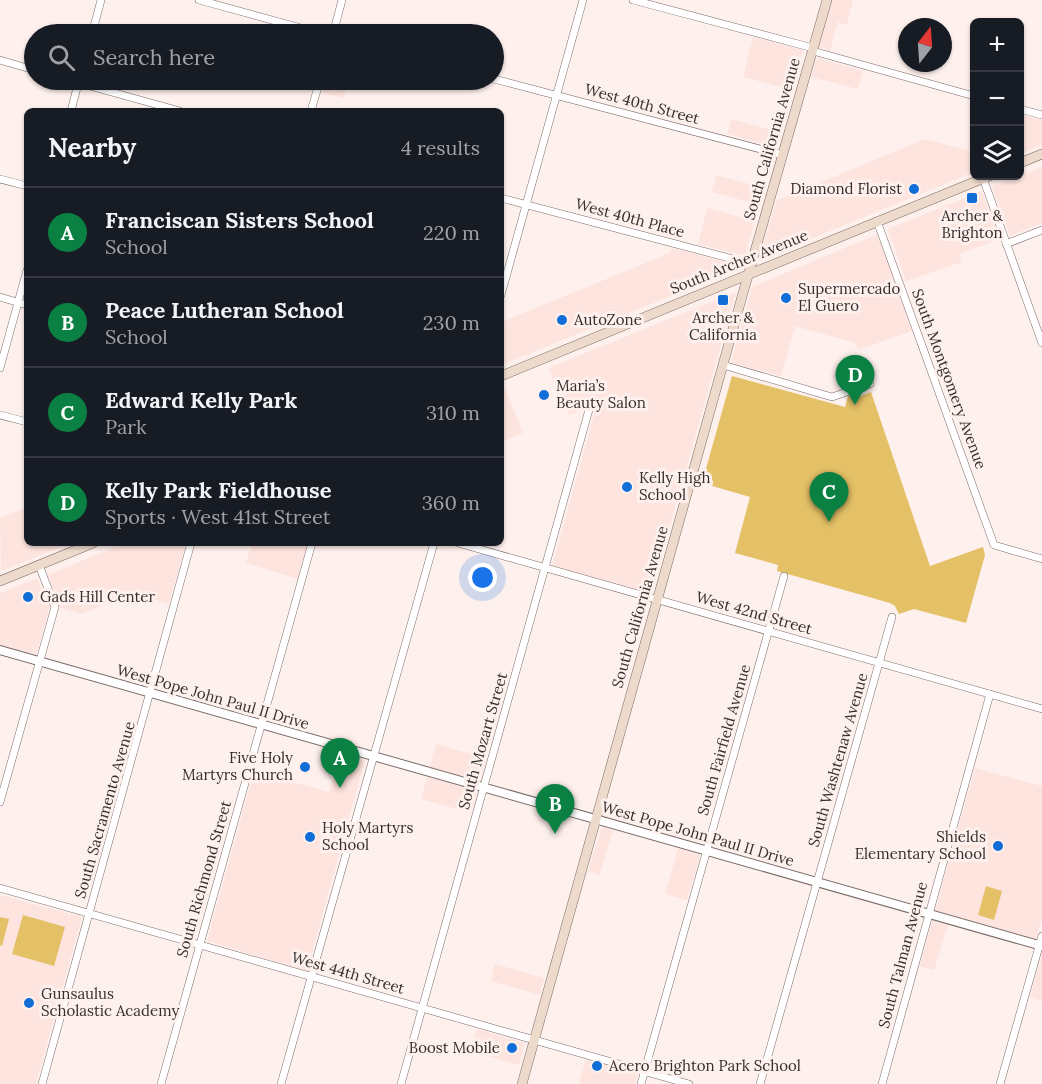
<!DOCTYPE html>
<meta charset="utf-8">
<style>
:root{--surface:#171b24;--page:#20242c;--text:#f1f3f6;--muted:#9ea1a6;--line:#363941;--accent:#0b8043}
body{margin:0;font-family:Lora,serif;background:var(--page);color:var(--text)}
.controls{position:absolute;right:18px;top:18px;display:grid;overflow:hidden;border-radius:9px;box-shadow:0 2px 4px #0004}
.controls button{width:54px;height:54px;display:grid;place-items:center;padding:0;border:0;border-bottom:2px solid var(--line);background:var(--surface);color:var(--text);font:30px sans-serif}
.compass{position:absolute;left:898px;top:18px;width:54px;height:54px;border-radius:50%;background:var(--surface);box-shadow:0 2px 4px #0004;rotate:17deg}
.you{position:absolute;left:483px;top:578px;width:21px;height:21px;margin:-15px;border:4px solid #fff;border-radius:50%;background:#1a73e8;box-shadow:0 0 0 9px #1a73e833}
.badge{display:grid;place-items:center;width:39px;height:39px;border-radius:50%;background:var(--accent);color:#fff;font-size:20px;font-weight:700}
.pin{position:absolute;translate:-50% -50px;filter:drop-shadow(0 2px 3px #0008)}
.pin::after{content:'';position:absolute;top:32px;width:21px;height:18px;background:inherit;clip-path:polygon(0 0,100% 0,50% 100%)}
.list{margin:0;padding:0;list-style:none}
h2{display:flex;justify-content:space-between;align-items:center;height:78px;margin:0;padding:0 24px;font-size:26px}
h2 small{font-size:20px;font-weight:400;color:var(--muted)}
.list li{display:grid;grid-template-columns:39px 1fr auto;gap:18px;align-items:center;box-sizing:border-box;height:90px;padding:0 24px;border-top:2px solid var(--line)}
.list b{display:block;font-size:22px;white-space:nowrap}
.list p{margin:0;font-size:20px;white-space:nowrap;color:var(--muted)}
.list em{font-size:20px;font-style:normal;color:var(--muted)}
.icon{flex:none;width:33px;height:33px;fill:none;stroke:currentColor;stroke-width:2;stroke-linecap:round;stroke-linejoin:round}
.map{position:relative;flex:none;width:1042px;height:1084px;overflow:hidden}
.search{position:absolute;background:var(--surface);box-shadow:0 2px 4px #0004;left:24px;top:24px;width:480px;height:66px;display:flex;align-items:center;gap:15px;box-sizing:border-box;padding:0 21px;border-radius:33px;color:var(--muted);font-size:22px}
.panel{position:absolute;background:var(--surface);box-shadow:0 2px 4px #0004;left:24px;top:108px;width:480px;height:438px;border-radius:9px}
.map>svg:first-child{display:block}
.built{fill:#fee4de}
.green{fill:#e4c066}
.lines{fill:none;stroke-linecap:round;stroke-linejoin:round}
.minor-casing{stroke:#7a6b67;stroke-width:8}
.tertiary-casing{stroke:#7a6b67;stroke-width:10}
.secondary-casing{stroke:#7a6b67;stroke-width:10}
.minor{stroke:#fff;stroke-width:7}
.tertiary{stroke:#fff;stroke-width:8}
.secondary{stroke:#eddaca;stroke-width:9}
.poi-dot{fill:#116ed7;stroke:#fef0ed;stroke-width:2}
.labels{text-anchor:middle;stroke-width:6;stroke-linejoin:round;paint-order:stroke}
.street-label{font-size:15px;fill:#352f2d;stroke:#fef0ed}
.poi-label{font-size:15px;fill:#352f2d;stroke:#fef0ed;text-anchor:start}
</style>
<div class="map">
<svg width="1042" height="1084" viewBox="0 0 1042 1084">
<rect width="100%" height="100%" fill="#fef0ed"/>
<g class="built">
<polygon points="832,0 853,0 847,25 838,22 830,51 819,47"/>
<polygon points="753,37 803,50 792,90 743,77"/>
<polygon points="817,58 863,71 858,89 811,77"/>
<polygon points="325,80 349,80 344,98 322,93"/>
<polygon points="1020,114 1042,120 1042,145 1020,154"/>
<polygon points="731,119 780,132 776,147 727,134"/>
<polygon points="925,139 974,152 974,172 759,260 776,201"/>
<polygon points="1042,167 1042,223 1010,236 992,187"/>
<polygon points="716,175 764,188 760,205 712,192"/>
<polygon points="982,191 999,239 960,254 962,262 906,281 888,229"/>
<polygon points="707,208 755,221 745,256 698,244"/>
<polygon points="878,234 912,331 858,350 855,343 795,326 781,376 731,363 752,287"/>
<polygon points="672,248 737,265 735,270 501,365 501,322 670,253"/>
<polygon points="736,292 651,593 552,566 597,404 569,415 548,368"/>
<polygon points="504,386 523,433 501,442 501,387"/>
<polygon points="27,507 27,543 71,543 1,571 0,518"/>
<polygon points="124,543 186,543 169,604 133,593 81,614 60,608 48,575"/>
<polygon points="243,543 308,543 298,579 246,563 251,546"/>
<polygon points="37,578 50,606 36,654 0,645 0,593"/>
<polygon points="436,744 487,759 481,781 430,767"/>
<polygon points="340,753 365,760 307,971 207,941 254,771 329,792"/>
<polygon points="975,768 1042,786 1042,918 1036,939 935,911"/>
<polygon points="427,777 478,791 471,813 421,799"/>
<polygon points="602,827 613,830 600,875 588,871"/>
<polygon points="678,848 700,855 687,900 665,894"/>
<polygon points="0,895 82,917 36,1084 0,1084"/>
<polygon points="932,921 948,925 934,970 920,966"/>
<polygon points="1042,954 1042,1001 1030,997"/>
<polygon points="495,964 544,978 540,995 491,981"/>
<polygon points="477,1029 525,1043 519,1065 471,1051"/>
<polygon points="586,1059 638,1074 635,1084 579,1084"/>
</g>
<g class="green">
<polygon points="732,376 845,407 848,396 856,398 871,392 930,566 983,547 985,555 966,623 914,609 899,614 895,606 890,603 777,571 778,565 735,553 750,497 702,483"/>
<polygon points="986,886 1002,891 994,920 978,915"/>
<polygon points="23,915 65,927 54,966 12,954"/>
<polygon points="0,917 9,919 2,946 0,945"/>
</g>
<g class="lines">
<g class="minor-casing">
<g id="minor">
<polyline points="199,0 323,34"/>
<polyline points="633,0 813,48"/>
<polyline points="92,34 101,0"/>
<polyline points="333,34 342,0"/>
<polyline points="813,51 974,96"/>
<polyline points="0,60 34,70"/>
<polyline points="494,79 783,155"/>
<polyline points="68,80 180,111"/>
<polyline points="1020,109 1042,115"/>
<polyline points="71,111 79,80"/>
<polyline points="311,111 320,80"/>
<polyline points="983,178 1042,343"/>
<polyline points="0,179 27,186"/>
<polyline points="501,198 752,264"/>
<polyline points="877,221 994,545 1042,559"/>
<polyline points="1006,244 1042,230"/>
<polyline points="501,295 583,0"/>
<polyline points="0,297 27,305"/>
<polyline points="723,365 832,397 870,384"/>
<polyline points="0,368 27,270"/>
<polyline points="0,415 27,422"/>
<polyline points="458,543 1042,709"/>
<polyline points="0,802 55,607 39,565"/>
<polyline points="0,888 689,1084"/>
<polyline points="42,1084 191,543"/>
<polyline points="161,1084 312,543"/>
<polyline points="281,1084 434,543"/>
<polyline points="401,1084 590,406"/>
<polyline points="641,1084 784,576"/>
<polyline points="760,1084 892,617"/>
<polyline points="882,1084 990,694"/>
<polyline points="1000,1084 1042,936"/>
</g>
</g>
<g class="tertiary-casing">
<polyline id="tertiary" points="0,650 1042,946"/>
</g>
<g class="secondary-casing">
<g id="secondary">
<polyline points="1020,163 1042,154"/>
<polyline points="501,376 989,176"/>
<polyline points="0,581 93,543"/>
<polyline points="522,1084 743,293 827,0"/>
</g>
</g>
<use href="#minor" class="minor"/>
<use href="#tertiary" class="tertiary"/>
<use href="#secondary" class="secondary"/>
</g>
<g class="poi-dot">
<circle cx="914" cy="189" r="6"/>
<rect x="966" y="192" width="12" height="12" rx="3"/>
<circle cx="786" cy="298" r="6"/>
<rect x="717" y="294" width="12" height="12" rx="3"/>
<circle cx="562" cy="320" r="6"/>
<circle cx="544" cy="395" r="6"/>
<circle cx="627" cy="487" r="6"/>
<circle cx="28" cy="597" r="6"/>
<circle cx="305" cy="767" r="6"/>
<circle cx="310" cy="837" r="6"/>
<circle cx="998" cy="846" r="6"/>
<circle cx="29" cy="1003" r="6"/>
<circle cx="512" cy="1048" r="6"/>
<circle cx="597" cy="1066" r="6"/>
</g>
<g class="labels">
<g class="street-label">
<text transform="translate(642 104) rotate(15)" y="5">West 40th Street</text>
<text transform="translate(772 139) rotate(-74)" y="5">South California Avenue</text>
<text transform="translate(630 218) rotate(15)" y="5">West 40th Place</text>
<text transform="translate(739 262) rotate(-22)" y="5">South Archer Avenue</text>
<text transform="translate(949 379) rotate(70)" y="5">South Montgomery Avenue</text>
<text transform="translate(640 607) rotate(-74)" y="5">South California Avenue</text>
<text transform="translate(754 613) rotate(16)" y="5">West 42nd Street</text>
<text transform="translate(213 697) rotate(16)" y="5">West Pope John Paul II Drive</text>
<text transform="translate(724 740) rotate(-74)" y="5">South Fairfield Avenue</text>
<text transform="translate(483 741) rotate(-74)" y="5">South Mozart Street</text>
<text transform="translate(838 760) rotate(-74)" y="5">South Washtenaw Avenue</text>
<text transform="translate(105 810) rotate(-74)" y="5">South Sacramento Avenue</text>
<text transform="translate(698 834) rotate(16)" y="5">West Pope John Paul II Drive</text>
<text transform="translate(204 879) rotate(-74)" y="5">South Richmond Street</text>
<text transform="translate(903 955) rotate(-75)" y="5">South Talman Avenue</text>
<text transform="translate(348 973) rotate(16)" y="5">West 44th Street</text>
</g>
<g class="poi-label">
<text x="902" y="194" text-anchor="end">Diamond Florist</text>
<text x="972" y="221" text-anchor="middle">Archer &amp;<tspan x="972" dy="17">Brighton</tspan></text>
<text x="798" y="294">Supermercado<tspan x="798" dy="17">El Guero</tspan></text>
<text x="723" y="323" text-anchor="middle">Archer &amp;<tspan x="723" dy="17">California</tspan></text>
<text x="574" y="325">AutoZone</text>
<text x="556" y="391">Maria’s<tspan x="556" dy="17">Beauty Salon</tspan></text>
<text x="639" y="483">Kelly High<tspan x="639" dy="17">School</tspan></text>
<text x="40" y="602">Gads Hill Center</text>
<text x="293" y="763" text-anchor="end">Five Holy<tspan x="293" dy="17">Martyrs Church</tspan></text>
<text x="322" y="833">Holy Martyrs<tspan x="322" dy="17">School</tspan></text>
<text x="986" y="842" text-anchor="end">Shields<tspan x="986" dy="17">Elementary School</tspan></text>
<text x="41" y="999">Gunsaulus<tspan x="41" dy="17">Scholastic Academy</tspan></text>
<text x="500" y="1053" text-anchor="end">Boost Mobile</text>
<text x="609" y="1071">Acero Brighton Park School</text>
</g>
</g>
</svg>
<div class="controls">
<button>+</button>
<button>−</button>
<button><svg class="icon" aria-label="layers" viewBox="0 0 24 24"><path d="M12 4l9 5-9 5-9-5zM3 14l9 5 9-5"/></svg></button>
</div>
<svg class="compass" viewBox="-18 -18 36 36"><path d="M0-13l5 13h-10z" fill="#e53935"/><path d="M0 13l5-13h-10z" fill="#9ea1a6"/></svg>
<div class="you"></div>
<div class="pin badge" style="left:340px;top:788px">A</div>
<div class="pin badge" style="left:555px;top:834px">B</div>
<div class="pin badge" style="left:829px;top:522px">C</div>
<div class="pin badge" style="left:855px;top:405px">D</div>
<div class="search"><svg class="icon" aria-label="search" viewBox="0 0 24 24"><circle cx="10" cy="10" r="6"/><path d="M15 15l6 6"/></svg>Search here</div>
<section class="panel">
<h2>Nearby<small>4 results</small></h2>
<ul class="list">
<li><span class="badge">A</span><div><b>Franciscan Sisters School</b><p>School</p></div><em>220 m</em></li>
<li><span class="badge">B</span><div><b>Peace Lutheran School</b><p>School</p></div><em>230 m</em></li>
<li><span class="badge">C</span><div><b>Edward Kelly Park</b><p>Park</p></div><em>310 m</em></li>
<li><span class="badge">D</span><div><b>Kelly Park Fieldhouse</b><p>Sports · West 41st Street</p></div><em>360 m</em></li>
</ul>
</section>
</div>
